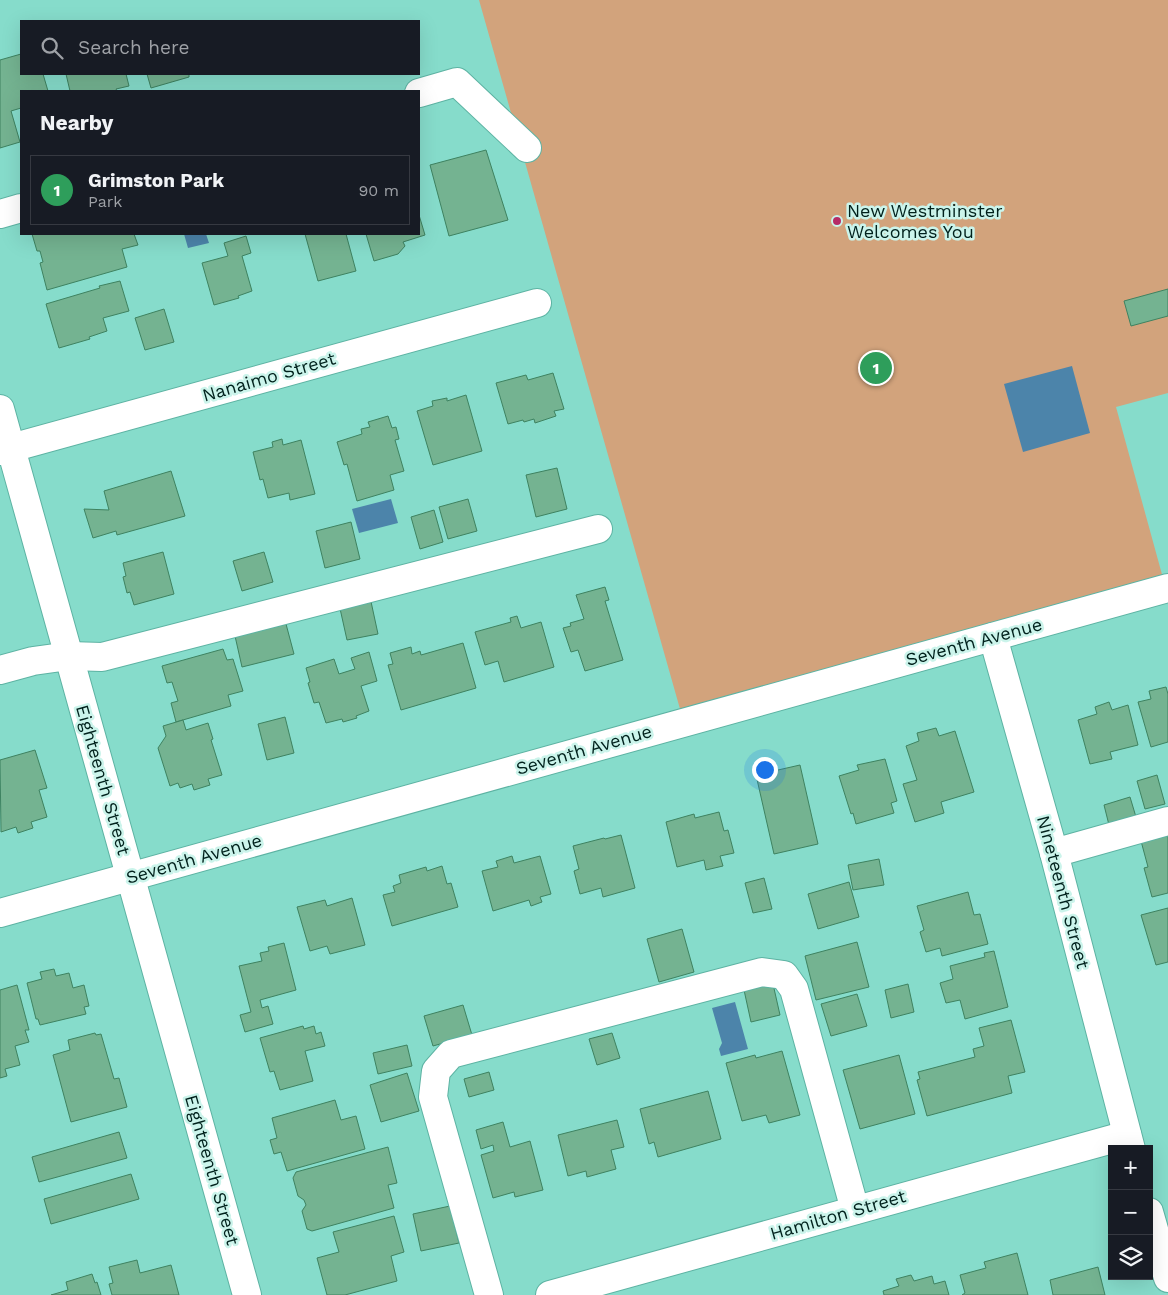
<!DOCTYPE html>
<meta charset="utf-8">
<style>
:root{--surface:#171b24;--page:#20242c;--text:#f1f3f6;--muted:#9ea1a6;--line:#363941;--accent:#d699b5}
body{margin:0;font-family:"Work Sans",sans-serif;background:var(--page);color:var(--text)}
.controls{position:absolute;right:15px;bottom:15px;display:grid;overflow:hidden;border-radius:0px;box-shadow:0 5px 20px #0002}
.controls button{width:45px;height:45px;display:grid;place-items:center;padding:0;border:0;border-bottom:1px solid var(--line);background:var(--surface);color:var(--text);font:25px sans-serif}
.you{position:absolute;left:764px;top:769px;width:18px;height:18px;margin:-12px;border:4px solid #fff;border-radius:50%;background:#1a73e8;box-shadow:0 0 0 8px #1a73e833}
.badge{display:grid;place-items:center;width:32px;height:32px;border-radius:50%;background:var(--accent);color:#fff;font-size:16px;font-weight:700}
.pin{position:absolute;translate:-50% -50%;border:2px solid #fff;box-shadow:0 1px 5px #0006}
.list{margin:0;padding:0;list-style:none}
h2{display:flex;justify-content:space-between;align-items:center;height:65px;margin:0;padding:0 20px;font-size:21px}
h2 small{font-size:16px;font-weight:400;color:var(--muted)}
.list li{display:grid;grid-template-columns:32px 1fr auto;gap:15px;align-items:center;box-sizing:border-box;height:70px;margin:0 10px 10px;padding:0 10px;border:1px solid var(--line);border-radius:0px}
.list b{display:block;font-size:19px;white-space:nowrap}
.list p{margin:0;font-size:16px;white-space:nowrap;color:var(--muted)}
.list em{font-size:16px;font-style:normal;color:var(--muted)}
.icon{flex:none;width:28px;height:28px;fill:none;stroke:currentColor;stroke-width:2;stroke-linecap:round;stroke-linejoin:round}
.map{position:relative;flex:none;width:1168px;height:1295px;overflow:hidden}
.search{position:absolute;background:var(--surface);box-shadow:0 5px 20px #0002;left:20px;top:20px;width:400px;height:55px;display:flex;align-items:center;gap:12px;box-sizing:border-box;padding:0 18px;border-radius:0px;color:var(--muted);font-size:19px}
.panel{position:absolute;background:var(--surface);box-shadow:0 5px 20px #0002;left:20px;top:90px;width:400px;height:145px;border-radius:0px}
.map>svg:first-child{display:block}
.green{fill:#d2a37c}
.water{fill:#4c84aa}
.building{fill:#74b391;stroke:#3e8260}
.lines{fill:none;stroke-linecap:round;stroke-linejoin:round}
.minor-casing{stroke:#5db3a3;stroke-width:30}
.minor{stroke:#fff;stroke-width:28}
.poi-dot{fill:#b62b66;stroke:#cbf4eb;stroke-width:2}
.labels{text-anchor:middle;stroke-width:5;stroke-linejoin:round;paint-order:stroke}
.poi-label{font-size:18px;fill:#00211c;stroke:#cbf4eb;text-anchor:start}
.street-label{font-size:18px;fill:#00211c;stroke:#cbf4eb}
</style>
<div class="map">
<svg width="1168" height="1295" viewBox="0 0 1168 1295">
<rect width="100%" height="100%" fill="#86dccb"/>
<polygon class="green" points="479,0 1168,0 1168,393 1116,407 1166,589 684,723"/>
<g class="water">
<polygon points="184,234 206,234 209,243 188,248"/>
<polygon points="1072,366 1090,433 1023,452 1004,384"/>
<polygon points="391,499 398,523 359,533 352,509"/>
<polygon points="735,1002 748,1049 721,1056 719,1049 722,1043 712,1008"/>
</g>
<g class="building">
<polygon points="21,54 21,74 43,74 48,91 21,91 21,108 11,111 20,142 0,148 0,60"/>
<polygon points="66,74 126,74 129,86 116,89 117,91 70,91"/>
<polygon points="147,74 189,74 189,77 151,88"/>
<polygon points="486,150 508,220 449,236 430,165"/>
<polygon points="419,215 425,235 403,242 405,246 398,254 374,261 366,234 419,234"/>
<polygon points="32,234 134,234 138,245 122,249 127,267 47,290 40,263 43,262 40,251 37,251"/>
<polygon points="305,234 346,234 356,271 318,281"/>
<polygon points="246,236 251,253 242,256 252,291 238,296 239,298 214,305 202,263 228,256 224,243"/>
<polygon points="120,281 129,311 103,318 107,331 89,337 90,339 59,348 46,304 100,288 99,286"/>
<polygon points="1168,289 1168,316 1131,326 1124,301"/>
<polygon points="164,309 174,342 145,350 135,318"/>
<polygon points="553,373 564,409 554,411 556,416 535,423 534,419 524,422 523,420 508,424 496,383 526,375 528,380"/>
<polygon points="466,395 482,451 433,465 417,411 433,406 432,401 447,398 447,401"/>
<polygon points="388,416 392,428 396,427 399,439 395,440 404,471 390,475 394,490 357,501 347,464 344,465 337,442 362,434 361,429 370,427 368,422"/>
<polygon points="282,439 283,445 301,440 315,494 290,500 289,493 268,498 263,479 260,480 253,452 273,447 272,442"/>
<polygon points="557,468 567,509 536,517 526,475"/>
<polygon points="171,471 185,516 117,535 116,531 93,538 84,509 109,510 104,491"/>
<polygon points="468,499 477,531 448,539 439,507"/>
<polygon points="434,510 443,542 420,549 411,517"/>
<polygon points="351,522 360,559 325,568 316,531"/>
<polygon points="163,552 174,594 134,605 130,592 127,593 123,577 126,576 123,563"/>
<polygon points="264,552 273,582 242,591 233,561"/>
<polygon points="605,587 609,600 605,601 623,660 585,671 578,650 571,652 563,628 571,626 570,623 584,619 576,595"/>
<polygon points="370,597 378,634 347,640 339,604"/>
<polygon points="517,616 521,628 541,622 554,667 504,682 498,661 485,665 475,632 511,622 510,618"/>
<polygon points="286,624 294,654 242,667 235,636"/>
<polygon points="463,643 476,688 401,710 388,665 393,664 390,653 411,647 412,654 420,651 421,655"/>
<polygon points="223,649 227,660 233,659 243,691 228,695 231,706 176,722 171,703 178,701 172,682 167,683 162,666"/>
<polygon points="369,652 377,681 361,686 369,711 356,716 357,718 343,722 342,719 326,723 319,702 314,703 308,683 310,682 306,668 334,659 339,674 355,669 351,658"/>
<polygon points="1166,687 1168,694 1168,742 1151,747 1138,702 1151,699 1149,691"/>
<polygon points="1109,702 1112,710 1128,705 1138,745 1110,752 1112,759 1090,764 1078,720 1097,714 1095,707"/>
<polygon points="285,717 294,753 267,760 258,724"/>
<polygon points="183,720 186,730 208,723 213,739 211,740 222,775 208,779 210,785 194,790 192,784 180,788 178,783 170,786 158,748 166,736 163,726"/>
<polygon points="936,728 939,736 955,731 974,792 941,802 944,813 915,822 903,784 917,780 906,746 919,741 917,733"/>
<polygon points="35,750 47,788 39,790 47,817 31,822 33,828 18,833 16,827 1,832 0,760"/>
<polygon points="885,759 897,801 891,803 894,813 856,824 853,813 851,814 839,776 859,770 857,765"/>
<polygon points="800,765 818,844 774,854 756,775"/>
<polygon points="1157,775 1165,804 1145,809 1137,781"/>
<polygon points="1130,797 1136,817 1109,825 1104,805"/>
<polygon points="719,812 724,831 728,830 734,853 720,856 723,866 706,870 704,860 677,867 666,822 694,814 695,818"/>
<polygon points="1168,833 1168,893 1152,897 1144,868 1148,867 1141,841"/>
<polygon points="621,835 635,888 603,897 601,888 580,894 574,871 579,869 573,846 604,838 605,839"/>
<polygon points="512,856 514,863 540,856 551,894 540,897 542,902 531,906 529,900 493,911 482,871 498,867 496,861"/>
<polygon points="879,859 884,885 853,890 848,865"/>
<polygon points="442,866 447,884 451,883 458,907 392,926 383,895 395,892 393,886 401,883 399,875 426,867 427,871"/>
<polygon points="764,878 772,909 753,913 745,883"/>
<polygon points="849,882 859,917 818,929 808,894"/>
<polygon points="968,892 974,915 980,914 988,944 942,956 940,948 926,952 920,932 924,930 917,906"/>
<polygon points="352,898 365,945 330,954 327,946 310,951 297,907 325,900 327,906"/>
<polygon points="1168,908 1168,962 1156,965 1141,915"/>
<polygon points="682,929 694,972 659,982 647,939"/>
<polygon points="857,942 869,987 816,1000 805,956"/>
<polygon points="284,943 296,990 260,1000 262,1008 268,1006 273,1024 245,1032 240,1015 251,1012 239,966 262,961 260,953 269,951 268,947"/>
<polygon points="994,951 1008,1007 965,1019 960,1000 946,1003 940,983 953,979 950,966 985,957 984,953"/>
<polygon points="54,969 56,976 69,973 73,988 84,985 89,1006 84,1007 86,1014 40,1025 38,1019 36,1019 27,983 42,979 40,972"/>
<polygon points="773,984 780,1015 751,1022 744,990"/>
<polygon points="908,984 914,1012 891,1018 885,990"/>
<polygon points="17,985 29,1030 25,1030 29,1042 15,1046 20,1065 5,1069 7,1076 0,1078 0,990"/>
<polygon points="857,994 867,1026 831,1036 821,1004"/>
<polygon points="463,1005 472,1035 433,1046 424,1016"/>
<polygon points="1011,1020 1025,1072 1008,1076 1012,1093 927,1116 917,1080 920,1079 918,1072 975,1057 973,1049 984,1046 979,1028"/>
<polygon points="303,1026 304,1029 314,1026 316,1034 321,1032 325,1046 305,1051 313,1081 280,1090 274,1071 270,1072 260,1038"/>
<polygon points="95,1033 96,1035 101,1034 114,1079 119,1078 127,1107 71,1122 53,1055 70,1050 68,1040"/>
<polygon points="612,1033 620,1058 597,1065 589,1039"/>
<polygon points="407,1045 412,1066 378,1074 373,1053"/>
<polygon points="782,1051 800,1115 769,1123 766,1115 742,1121 726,1063 755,1055 756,1058"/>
<polygon points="899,1055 915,1114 860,1129 843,1070"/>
<polygon points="489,1072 494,1090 469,1097 464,1079"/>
<polygon points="407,1073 419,1111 381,1122 370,1085"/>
<polygon points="708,1091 721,1139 658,1157 654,1142 649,1144 640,1109"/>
<polygon points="335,1100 341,1120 356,1116 365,1149 287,1171 281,1152 274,1154 270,1140 277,1138 272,1118"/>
<polygon points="617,1120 624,1147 611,1150 616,1169 587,1177 586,1171 568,1176 558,1135"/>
<polygon points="503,1122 510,1147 530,1141 543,1190 515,1197 514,1192 493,1198 481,1155 494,1151 493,1145 481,1149 476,1130"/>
<polygon points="119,1132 127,1158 39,1182 32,1157"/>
<polygon points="388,1147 397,1183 388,1185 394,1208 312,1231 307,1229 302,1211 306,1205 304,1200 298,1196 293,1178 296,1172"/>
<polygon points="131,1174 139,1199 51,1224 44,1199"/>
<polygon points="450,1206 459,1243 421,1251 413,1214"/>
<polygon points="394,1216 404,1252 391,1256 397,1281 345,1295 327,1295 317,1258 339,1252 333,1232"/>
<polygon points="1017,1253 1028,1295 962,1295 965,1293 960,1275 986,1268 984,1262"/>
<polygon points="137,1260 140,1273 171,1265 179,1295 112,1295 109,1284 113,1283 109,1267"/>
<polygon points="1098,1267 1105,1295 1053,1295 1050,1280"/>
<polygon points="92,1274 95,1283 97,1282 101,1295 51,1295 68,1290 66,1282"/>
<polygon points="911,1275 914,1281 932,1276 934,1284 945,1281 949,1295 884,1295 883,1291 899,1286 896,1279"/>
</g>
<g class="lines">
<g class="minor-casing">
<g id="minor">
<polyline points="419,93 457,82 527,148"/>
<polyline points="0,214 21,208"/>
<polyline points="0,409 247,1295"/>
<polyline points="0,451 537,303"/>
<polyline points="993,637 1054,853 1131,1149"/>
<polyline points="0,670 33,661 69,656 102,657 598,529"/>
<polyline points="1054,853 1168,821"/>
<polyline points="0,913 1168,588"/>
<polyline points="1149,1212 1168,1278"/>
<polyline points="489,1295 433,1097 436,1071 451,1054 762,972 784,975 794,989 855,1210"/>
<polyline points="550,1295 1127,1135"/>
</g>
</g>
<use href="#minor" class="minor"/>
</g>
<circle class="poi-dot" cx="837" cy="221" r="5"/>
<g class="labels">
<g class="poi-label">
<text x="847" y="217">New Westminster<tspan x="847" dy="21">Welcomes You</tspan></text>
</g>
<g class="street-label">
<text transform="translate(269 377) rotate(-16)" y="6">Nanaimo Street</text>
<text transform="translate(974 642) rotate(-15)" y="6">Seventh Avenue</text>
<text transform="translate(584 750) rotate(-16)" y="6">Seventh Avenue</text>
<text transform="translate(103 780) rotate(74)" y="6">Eighteenth Street</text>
<text transform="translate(194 859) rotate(-16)" y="6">Seventh Avenue</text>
<text transform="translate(1063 892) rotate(75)" y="6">Nineteenth Street</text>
<text transform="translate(212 1170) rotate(74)" y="6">Eighteenth Street</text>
<text transform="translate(838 1215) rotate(-16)" y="6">Hamilton Street</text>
</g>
</g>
</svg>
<div class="controls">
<button>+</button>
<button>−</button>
<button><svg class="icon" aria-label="layers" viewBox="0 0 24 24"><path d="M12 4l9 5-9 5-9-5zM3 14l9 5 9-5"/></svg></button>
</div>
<div class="you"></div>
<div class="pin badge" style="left:876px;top:368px;background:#2e9e5b">1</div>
<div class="search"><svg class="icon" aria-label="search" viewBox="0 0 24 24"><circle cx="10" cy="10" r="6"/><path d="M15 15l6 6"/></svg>Search here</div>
<section class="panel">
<h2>Nearby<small></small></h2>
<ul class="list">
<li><span class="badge" style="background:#2e9e5b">1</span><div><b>Grimston Park</b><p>Park</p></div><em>90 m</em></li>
</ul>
</section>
</div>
